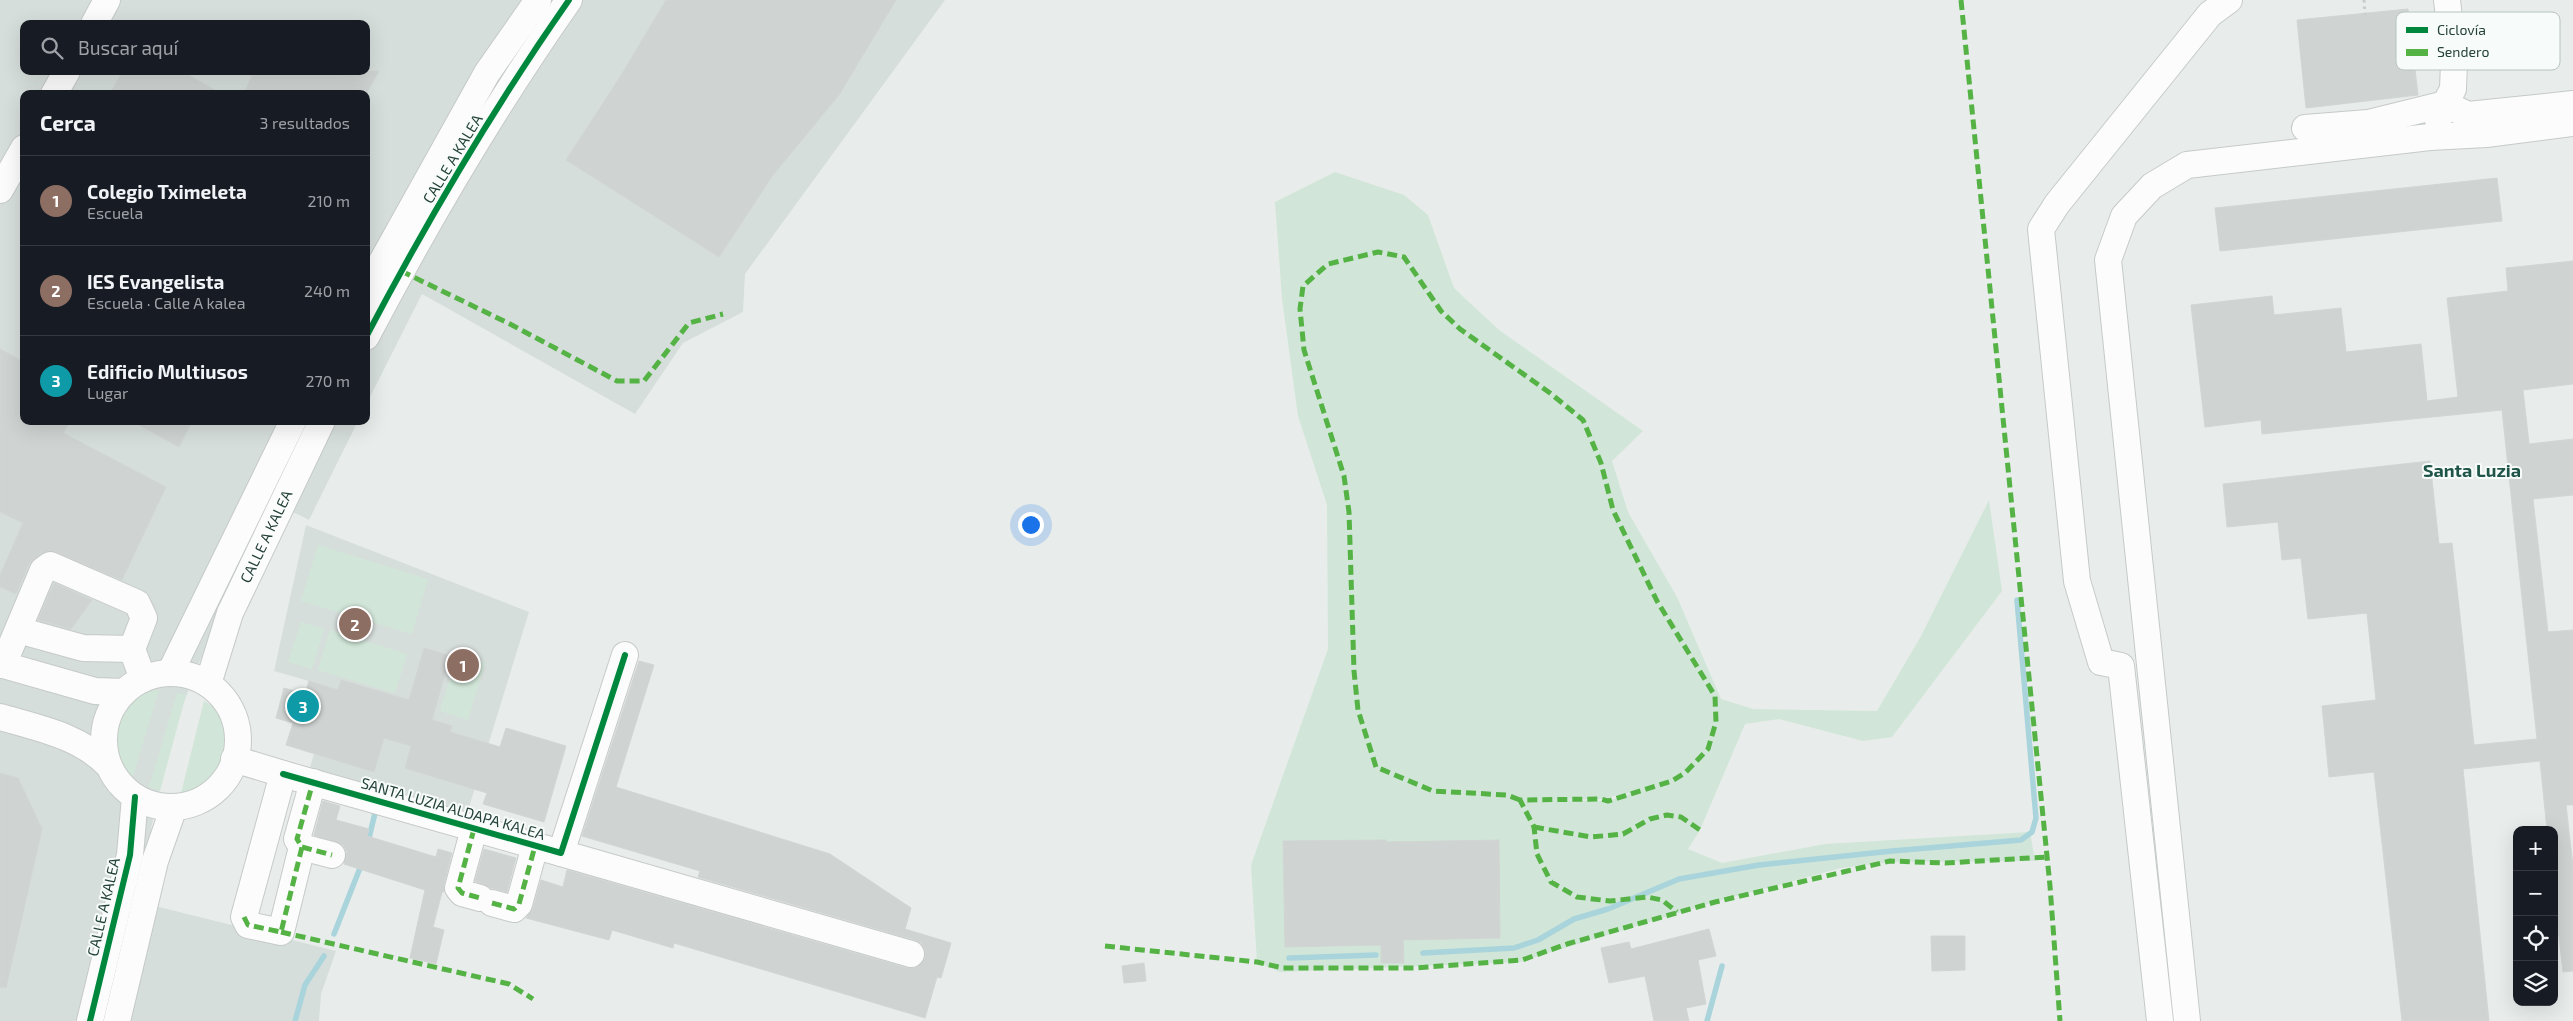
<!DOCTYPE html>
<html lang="es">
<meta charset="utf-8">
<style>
:root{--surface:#171b24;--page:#242831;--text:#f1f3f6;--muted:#9ea1a6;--line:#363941;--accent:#b45309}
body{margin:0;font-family:"Exo 2",sans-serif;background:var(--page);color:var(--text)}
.controls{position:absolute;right:15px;bottom:15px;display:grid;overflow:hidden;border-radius:10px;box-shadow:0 5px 20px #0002}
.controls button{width:45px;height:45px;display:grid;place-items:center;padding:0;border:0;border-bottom:1px solid var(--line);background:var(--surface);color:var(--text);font:25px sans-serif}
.you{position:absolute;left:1030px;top:524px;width:18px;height:18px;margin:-12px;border:4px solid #fff;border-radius:50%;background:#1a73e8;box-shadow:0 0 0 8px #1a73e833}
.badge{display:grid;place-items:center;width:32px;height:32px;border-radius:50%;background:var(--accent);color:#fff;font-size:16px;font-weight:700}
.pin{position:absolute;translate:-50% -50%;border:2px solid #fff;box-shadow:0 1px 5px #0006}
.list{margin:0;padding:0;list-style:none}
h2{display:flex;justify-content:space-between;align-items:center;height:65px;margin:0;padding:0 20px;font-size:21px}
h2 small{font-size:16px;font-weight:400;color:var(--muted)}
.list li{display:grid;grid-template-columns:32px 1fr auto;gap:15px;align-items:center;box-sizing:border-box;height:90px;padding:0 20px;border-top:1px solid var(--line)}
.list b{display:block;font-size:19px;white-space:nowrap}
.list p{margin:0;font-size:16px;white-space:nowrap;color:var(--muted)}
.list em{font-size:16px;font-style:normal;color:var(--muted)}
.icon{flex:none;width:28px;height:28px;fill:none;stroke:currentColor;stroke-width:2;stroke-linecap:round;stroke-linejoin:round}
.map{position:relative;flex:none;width:2573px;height:1021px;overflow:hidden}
.search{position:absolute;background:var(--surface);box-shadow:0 5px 20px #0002;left:20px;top:20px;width:350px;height:55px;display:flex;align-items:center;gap:12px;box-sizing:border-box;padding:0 18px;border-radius:10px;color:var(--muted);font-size:19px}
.panel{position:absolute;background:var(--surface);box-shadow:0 5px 20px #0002;left:20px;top:90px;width:350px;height:335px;border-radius:10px}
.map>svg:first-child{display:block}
.built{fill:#d6dedb;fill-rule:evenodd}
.green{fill:#d1e6d8;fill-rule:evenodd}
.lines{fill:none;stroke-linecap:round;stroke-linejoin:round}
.stream{stroke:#a9d4db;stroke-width:5.5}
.building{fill:#cfd4d2;stroke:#d1d6d4}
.minor-casing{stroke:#c5cac8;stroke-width:28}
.path{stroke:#c3ccca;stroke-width:3;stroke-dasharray:2.5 4;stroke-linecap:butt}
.minor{stroke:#fcfcfc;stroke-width:26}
.quiet{stroke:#55b346;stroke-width:5;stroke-dasharray:10 5;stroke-linecap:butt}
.cycleway-casing{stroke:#f7fbf9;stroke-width:9}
.cycleway{stroke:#00873e;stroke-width:6}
.labels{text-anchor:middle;stroke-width:4;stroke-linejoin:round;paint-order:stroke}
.street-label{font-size:15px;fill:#24423a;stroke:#f7fbf9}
.quarter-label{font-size:18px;font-weight:bold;fill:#1f5548;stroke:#f7fbf9}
.key{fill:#f7fbf9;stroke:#b8c4c0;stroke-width:1}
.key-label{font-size:14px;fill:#24423a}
</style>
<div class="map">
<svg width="2573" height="1021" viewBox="0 0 2573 1021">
<rect width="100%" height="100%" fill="#e8edeb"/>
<g class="built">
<path d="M0 0H945L745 274 743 312 683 343 635 414 422 294 366 405V94H24V421H358L309 520 271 501 212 629 181 710 167 757 135 901 336 951 321 994 319 1021H0ZM24 24H366V71H24Z"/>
<polygon points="306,525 529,612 466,817 309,771 333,688 274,671"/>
</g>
<g class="green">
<path d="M1335 172 1404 195 1428 215 1454 288 1499 330 1643 431 1612 461 1628 512 1677 597 1721 699 1753 709 1877 711 1921 636 1989 500 2002 591 1892 737 1863 741 1779 719 1745 724 1700 830 1688 849 1722 863 1825 844 2030 832 2035 861 1892 862 1841 868 1715 902 1519 962 1280 972 1257 962 1251 865 1328 649 1327 505 1298 416 1282 299 1275 202ZM1638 791 1608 801 1549 800 1601 799Z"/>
<polygon points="318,545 428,579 412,634 301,601"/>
<polygon points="301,622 324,629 312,669 288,662"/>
<polygon points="330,630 407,654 395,693 318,670"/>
<polygon points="457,655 485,663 468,720 440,711"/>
<path d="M159 690 132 779C96 764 111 704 143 691 147 689 154 690 159 690Z"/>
<polygon points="177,693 186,695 160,791 149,787"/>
<path d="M204 701C242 720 223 794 181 793Z"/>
</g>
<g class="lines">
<g class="stream">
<polyline points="368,842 375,813"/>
<polyline points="334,934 362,863"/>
<polyline points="1423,953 1514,948 1538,940 1574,919 1608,909 1679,879 1759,865 1892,851 2021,840 2032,832 2036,818 2017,600"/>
<polyline points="1289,958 1376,955"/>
<polyline points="295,1021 305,985 324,956"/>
<polyline points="1707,1021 1722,966"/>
</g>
</g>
<g class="building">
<polygon points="666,0 896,0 839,95 773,175 719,257 566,160 620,77"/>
<polygon points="2408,9 2418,95 2306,108 2297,20"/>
<polygon points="123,71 181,71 222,94 110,94"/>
<polygon points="254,71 379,71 366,94 244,94"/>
<polygon points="2497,178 2502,221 2220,251 2215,208"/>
<polygon points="2573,261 2573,384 2523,390 2529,444 2573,439 2573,495 2533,499 2548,632 2573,630 2573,805 2566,805 2573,866 2573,971 2563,972 2554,893 2554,830 2547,830 2540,761 2463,769 2489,1021 2402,1021 2374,772 2329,777 2322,706 2376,700 2367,613 2308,619 2301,558 2282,560 2278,522 2227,527 2223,484 2430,461 2439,544 2452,543 2474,745 2537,739 2502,410 2262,434 2261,420 2205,427 2191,305 2272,296 2274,315 2341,308 2346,352 2421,344 2427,401 2458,397 2447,298 2508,291 2506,268"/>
<polygon points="0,349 24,362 24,421 70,421 63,433 166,487 122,580 49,550 41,553 29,564 16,594 0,587 0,575 23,523 0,512"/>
<polygon points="132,421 192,421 179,447"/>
<polygon points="54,583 92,600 71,629 38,620"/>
<polygon points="424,648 450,656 432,720 452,726 450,732 500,747 506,728 566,746 544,822 483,804 487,793 405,768 411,746 384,738 374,772 286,745 293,723 276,718 284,688 305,694 309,681 338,690 341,680 409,700"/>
<polygon points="639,661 654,665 616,787 830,854 911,908 905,929 951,943 941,978 937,977 925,1018 674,943 673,948 612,930 609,940 526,918 533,908 541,880 563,887 567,870 907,968 915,968 925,959 925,950 921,943 915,940 698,877 700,871 582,836"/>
<polygon points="0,773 18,778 42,829 6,988 0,987"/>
<polygon points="323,801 340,806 336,820 369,829 367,836 436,857 438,849 452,853 444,884 444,892 442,892 433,927 444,930 436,964 410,958 425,890 344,864 347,852 343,845 314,835"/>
<polygon points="1386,840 1386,842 1499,840 1500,938 1403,940 1404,963 1381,963 1381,945 1285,947 1283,841"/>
<polygon points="484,849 516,858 507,892 491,888 475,881"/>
<polygon points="1709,929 1716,956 1698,960 1706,1004 1686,1008 1689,1021 1654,1021 1645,976 1609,983 1601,948 1629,942 1631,949"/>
<polygon points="1931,936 1965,936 1965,970 1932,971"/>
<polygon points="1144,963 1146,981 1124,983 1122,966"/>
</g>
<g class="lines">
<g class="minor-casing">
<g id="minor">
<polyline points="94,24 107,0"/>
<polyline points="54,94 67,71"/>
<polyline points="2438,120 2445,104 2468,115 2573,104"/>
<polyline points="2305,128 2368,123 2445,104 2453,89 2454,62 2447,0"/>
<polyline points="0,190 24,148"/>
<polyline points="366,290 487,73 538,0"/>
<path d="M366 337C427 221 494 107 569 0"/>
<polyline points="18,630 83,648 132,649"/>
<polyline points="0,664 95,691 124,692"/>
<polyline points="3,665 43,570 50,565 137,603 144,618 132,649 143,679"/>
<polyline points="170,673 293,421"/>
<circle cx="171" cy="740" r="67"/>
<path id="s1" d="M208 684 230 613 322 421"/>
<path d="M0 717C38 728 80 736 108 765"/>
<polyline points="234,759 283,774 244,917 248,925 281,932 302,847 297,839 313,782"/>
<polyline points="283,774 561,853 625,655"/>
<polyline points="474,829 458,888 462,893 480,898"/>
<polyline points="302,847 332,855"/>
<polyline points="561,853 911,954"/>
<polyline points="492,903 514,909 519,904 535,846"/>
<polyline points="90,1021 130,855 135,797"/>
<polyline points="117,1021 155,861 174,807"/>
<polyline points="2160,1021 2121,666 2101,662 2077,581 2041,229 2057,204 2210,14 2229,0"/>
<polyline points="2187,1021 2108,260 2124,216 2152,186 2187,165 2430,137 2486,134 2573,123"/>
</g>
</g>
<polyline class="path" points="2364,0 2365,14"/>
<use href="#minor" class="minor"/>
<g class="quiet">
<polyline points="1961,0 2050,886 2060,1021"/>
<polyline points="401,271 510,324 617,381 644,381 689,323 723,314"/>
<polyline points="1520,800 1507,795 1433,791 1376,767 1358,710 1354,671 1349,512 1344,476 1304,350 1300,309 1303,286 1328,264 1378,252 1404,257 1441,311 1460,329 1550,393 1583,420 1601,463 1613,510 1657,601 1715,696 1716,722 1708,749 1685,773 1672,781 1608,801 1601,799 1520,800 1534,827 1537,854 1551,882 1577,897 1610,901 1647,897 1662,900 1677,912"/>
<polyline points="1534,827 1591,837 1623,834 1650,819 1667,815 1681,817 1700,830"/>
<polyline points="474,829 458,888 462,893 480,898"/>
<polyline points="302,847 332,855"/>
<polyline points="492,903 514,909 519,904 535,846"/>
<polyline points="244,917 248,925 281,932 302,847 297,839 313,782"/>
<polyline points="281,932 509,984 533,999"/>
<polyline points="1105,946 1257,962 1283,968 1414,968 1522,960 1567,944 1715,902 1890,861 1945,863 2047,857"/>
</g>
<g class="cycleway-casing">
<g id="cycleway">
<path d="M366 337C427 221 494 107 569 0"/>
<polyline points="283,774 561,853 625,655"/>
<polyline points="90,1021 130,855 135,797"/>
</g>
</g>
<use href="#cycleway" class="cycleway"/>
</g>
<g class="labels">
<g class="street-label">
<text transform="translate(453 159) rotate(-59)" y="5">CALLE A KALEA</text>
<text dy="5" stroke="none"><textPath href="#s1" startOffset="159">CALLE A KALEA</textPath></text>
<text transform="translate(453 809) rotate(16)" y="5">SANTA LUZIA ALDAPA KALEA</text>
<text transform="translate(104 907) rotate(-77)" y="5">CALLE A KALEA</text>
</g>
<g class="quarter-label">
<text x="2472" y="477">Santa Luzia</text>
</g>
</g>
<rect x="2396" y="12" width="164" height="58" rx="8" class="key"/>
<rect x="2406" y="27" width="22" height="6" fill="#00873e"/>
<rect x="2406" y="49" width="22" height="7" fill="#55b346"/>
<g class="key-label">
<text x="2437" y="35">Ciclovía</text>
<text x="2437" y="57">Sendero</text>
</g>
</svg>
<div class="controls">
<button>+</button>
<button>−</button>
<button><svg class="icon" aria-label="locate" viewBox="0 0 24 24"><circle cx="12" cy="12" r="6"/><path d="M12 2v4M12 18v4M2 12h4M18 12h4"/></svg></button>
<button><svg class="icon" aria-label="layers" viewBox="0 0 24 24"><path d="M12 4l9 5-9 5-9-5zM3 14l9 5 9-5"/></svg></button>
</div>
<div class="you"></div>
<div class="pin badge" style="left:463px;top:665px;background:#8d6e63">1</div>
<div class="pin badge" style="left:355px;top:624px;background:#8d6e63">2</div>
<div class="pin badge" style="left:303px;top:706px;background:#0f9aa8">3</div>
<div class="search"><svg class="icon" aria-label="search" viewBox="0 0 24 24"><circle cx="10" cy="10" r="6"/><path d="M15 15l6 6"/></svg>Buscar aquí</div>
<section class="panel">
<h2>Cerca<small>3 resultados</small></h2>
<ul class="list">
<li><span class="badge" style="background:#8d6e63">1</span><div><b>Colegio Tximeleta</b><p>Escuela</p></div><em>210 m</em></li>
<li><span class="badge" style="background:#8d6e63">2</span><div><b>IES Evangelista</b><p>Escuela · Calle A kalea</p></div><em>240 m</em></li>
<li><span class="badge" style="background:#0f9aa8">3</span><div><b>Edificio Multiusos</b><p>Lugar</p></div><em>270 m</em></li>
</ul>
</section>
</div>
